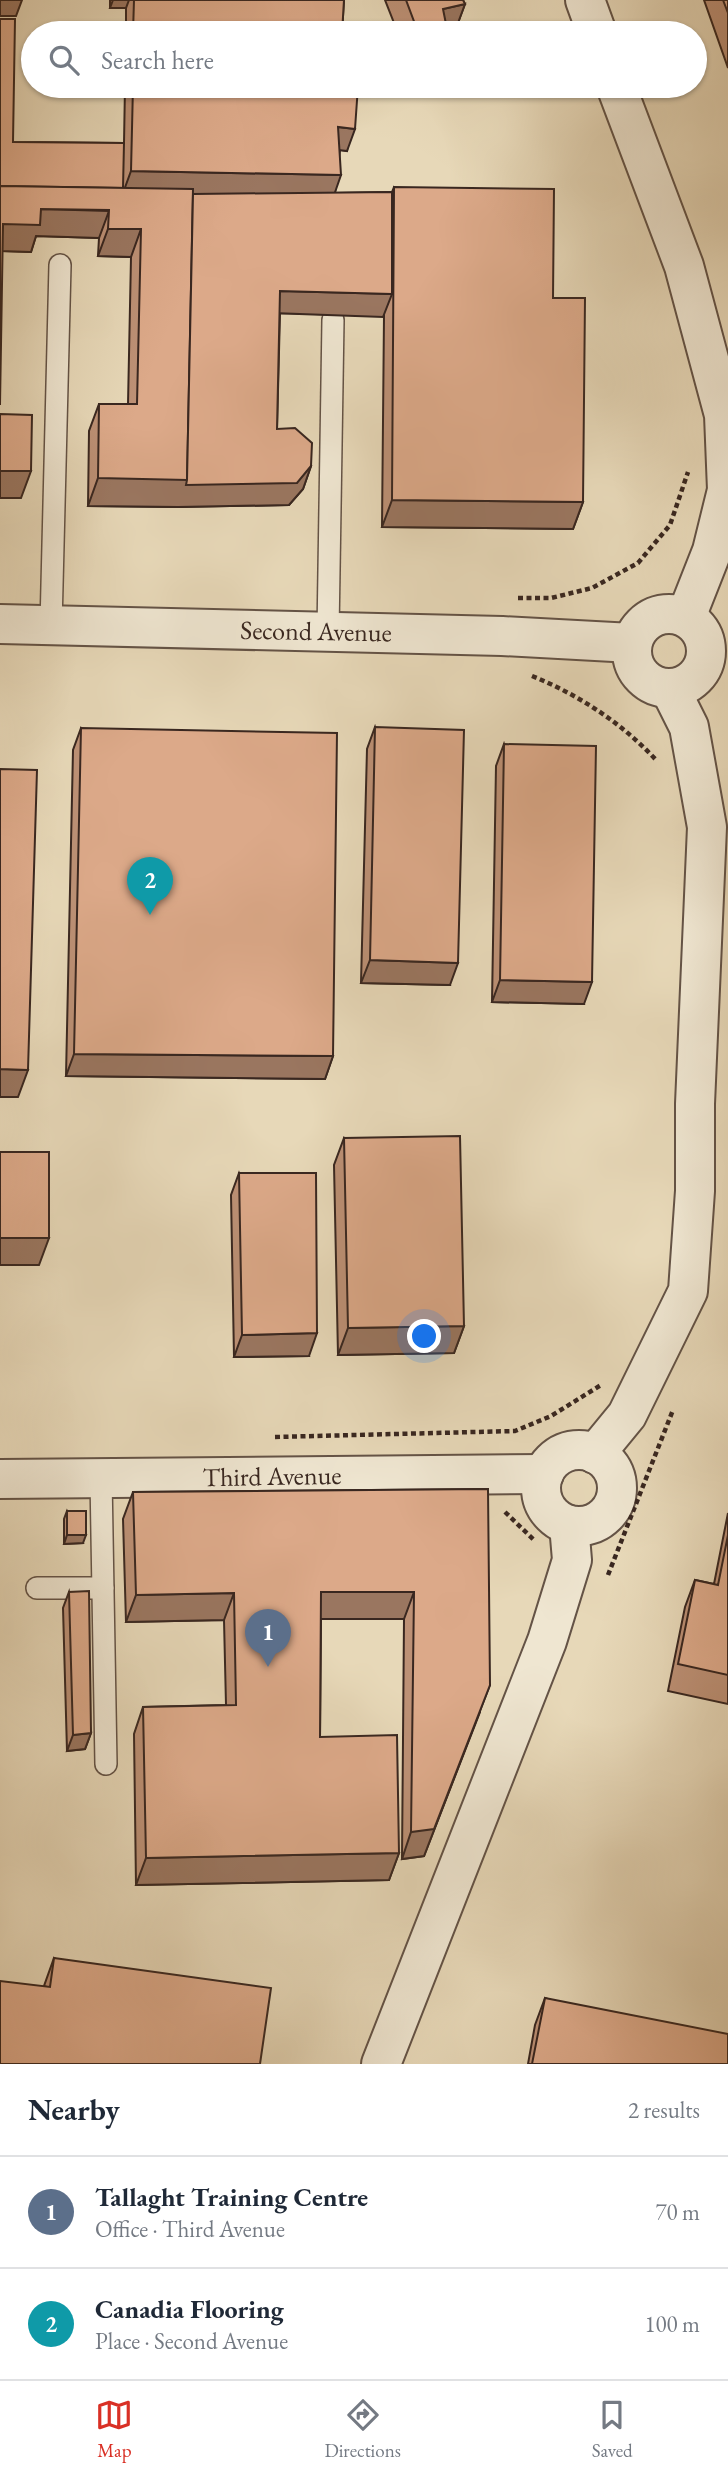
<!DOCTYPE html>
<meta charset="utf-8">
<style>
:root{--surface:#fff;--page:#f2f2f3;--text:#1f2937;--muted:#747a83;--line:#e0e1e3;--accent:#d93025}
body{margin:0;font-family:"EB Garamond",serif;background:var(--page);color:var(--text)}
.you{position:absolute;left:425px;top:1337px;width:24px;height:24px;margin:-18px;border:5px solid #fff;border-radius:50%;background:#1a73e8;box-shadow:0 0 0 10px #1a73e833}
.badge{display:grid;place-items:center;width:46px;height:46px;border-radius:50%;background:var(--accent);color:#fff;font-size:23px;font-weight:700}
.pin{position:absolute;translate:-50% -58px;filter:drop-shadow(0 2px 4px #0008)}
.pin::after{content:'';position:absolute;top:37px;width:24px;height:21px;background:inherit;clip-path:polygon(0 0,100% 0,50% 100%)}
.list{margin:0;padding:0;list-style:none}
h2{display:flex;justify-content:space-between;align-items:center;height:91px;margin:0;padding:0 28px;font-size:30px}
h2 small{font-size:23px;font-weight:400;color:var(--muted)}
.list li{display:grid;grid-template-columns:46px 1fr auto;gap:21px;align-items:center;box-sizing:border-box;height:112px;padding:0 28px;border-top:2px solid var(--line)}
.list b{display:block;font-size:26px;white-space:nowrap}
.list p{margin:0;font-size:23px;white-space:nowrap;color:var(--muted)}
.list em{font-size:23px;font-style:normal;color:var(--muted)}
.icon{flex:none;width:38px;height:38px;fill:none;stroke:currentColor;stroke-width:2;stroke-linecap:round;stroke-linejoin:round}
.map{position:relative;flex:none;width:728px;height:2064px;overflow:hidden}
.search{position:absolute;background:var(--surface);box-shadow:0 2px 5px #0004;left:21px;right:21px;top:21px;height:77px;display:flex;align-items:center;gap:18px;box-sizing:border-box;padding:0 24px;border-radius:38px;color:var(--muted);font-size:26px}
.sheet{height:315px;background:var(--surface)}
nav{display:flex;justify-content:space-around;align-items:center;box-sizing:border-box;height:98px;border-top:2px solid var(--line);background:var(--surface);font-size:19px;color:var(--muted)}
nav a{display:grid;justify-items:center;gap:4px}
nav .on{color:var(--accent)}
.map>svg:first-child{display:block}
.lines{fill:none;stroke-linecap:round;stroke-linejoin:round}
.lane-casing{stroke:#645346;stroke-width:24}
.street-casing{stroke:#645346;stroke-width:42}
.path{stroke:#392720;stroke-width:4.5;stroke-dasharray:5 3.5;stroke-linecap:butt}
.lane{stroke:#efe6d1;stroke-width:21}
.street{stroke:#efe6d1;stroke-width:38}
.wall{fill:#bd9176;stroke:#392720;stroke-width:2}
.shaded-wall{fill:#9a7660;stroke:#392720;stroke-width:2}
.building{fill:#dca989;stroke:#392720;stroke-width:2}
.labels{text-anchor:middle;stroke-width:6;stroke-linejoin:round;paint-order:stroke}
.street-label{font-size:26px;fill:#392720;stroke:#efe6d1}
</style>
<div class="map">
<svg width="728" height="2064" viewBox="0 0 728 2064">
<rect width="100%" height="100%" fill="#e7d8b8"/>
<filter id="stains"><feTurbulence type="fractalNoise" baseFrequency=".00286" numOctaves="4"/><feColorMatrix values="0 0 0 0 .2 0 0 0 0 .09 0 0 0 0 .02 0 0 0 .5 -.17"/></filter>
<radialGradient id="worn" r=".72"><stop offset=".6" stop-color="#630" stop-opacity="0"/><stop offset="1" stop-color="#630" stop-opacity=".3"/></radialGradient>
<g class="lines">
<g class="lane-casing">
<g id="lane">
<polyline points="51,625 60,265"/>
<polyline points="328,632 333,320"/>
<polyline points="101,1478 106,1764"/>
<polyline points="37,1588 103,1588"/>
</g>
</g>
<g class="street-casing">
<g id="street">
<polyline points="585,0 597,33"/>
<polyline points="616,86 684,266 724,415 727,490 712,551 686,617"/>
<circle cx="669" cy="651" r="37"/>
<polyline points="0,624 502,636 632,643"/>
<circle cx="579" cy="1488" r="38"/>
<polyline points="595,1454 627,1415 688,1291 695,1191 695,1104 707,827 689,727 670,689"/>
<polyline points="0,1479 544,1474"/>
<polyline points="381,2064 547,1641 572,1560 569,1525"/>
</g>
</g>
<g class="path">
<polyline points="518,598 551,598 592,588 638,563 670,525 688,472"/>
<path d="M532 676C579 695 622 723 657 761"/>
<polyline points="275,1437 515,1431 551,1416 601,1385"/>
<polyline points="505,1512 534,1540"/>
<polyline points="608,1575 673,1410"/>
</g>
<use href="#lane" class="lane"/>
<use href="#street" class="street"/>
</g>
<g class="wall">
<polygon points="110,0 344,0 342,33 126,33 126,8 110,8"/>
<polygon points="385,0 463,0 465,4 455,31 446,33 398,33"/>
<polygon points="704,0 728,0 728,68"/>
<polygon points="0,19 13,142 124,143 125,86 358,86 347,151 340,150 335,193 392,192 394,187 553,298 583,502 573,529 382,527 384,316 280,313 277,429 311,466 303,489 289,505 178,507 88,506 89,431 99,404 128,404 131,257 98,256 99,238 36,236 31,252 3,251"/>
<polygon points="375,727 450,985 361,983 367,749"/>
<polygon points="81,728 333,1056 325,1079 66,1076 73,750"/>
<polygon points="504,744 584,1004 492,1002 496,766"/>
<polygon points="344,1138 464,1326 454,1353 338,1355 334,1165"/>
<polygon points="239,1173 309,1356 234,1357 231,1195"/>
<polygon points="488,1489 480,1712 424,1856 402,1859 404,1619 321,1619 320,1737 399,1853 389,1880 136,1885 134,1734 143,1707 226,1705 224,1620 126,1622 123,1519 133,1492"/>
<polygon points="67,1511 83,1543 64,1544 64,1519"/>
<polygon points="728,1513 728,1704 668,1691 685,1607 695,1580 714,1584"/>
<polygon points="69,1592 91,1733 85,1749 67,1751 63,1608"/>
<polygon points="54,1958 260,2064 44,1986"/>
<polygon points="545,1998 728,2064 528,2064 535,2025"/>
</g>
<g class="shaded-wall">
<polygon points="0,0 22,0 16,16 0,16"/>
<polygon points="113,0 129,0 126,8 110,8"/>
<polygon points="465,4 455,31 446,33 418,33 443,9"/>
<polygon points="338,127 355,129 347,151 330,149"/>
<polygon points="131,171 341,175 333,198 123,193"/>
<polygon points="41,209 109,211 99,238 36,236 31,252 0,251 3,224"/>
<polygon points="108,229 141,229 131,257 98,256"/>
<polygon points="280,291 392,294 383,317 272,313"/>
<polygon points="311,466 303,489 289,505 178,507 88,506 98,478"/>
<polygon points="0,471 31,471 21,498 0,498"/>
<polygon points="392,500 583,502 573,529 382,527"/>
<polygon points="370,960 458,963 450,985 361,983"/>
<polygon points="500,980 592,982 584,1004 492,1002"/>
<polygon points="74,1054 333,1056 325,1079 66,1076"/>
<polygon points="0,1069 28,1070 18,1097 0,1097"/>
<polygon points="0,1238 49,1238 39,1265 0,1265"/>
<polygon points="464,1326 454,1353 338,1355 348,1328"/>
<polygon points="317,1333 309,1356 234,1357 242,1335"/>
<polygon points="67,1535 86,1535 83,1543 64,1544"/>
<polygon points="321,1592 414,1592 404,1619 311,1619"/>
<polygon points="234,1593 224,1620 126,1622 136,1595"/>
<polygon points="490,1685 424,1856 402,1859 411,1832"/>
<polygon points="91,1733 85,1749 67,1751 73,1735"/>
<polygon points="399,1853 389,1880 136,1885 146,1858"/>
</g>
<g class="building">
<polygon points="134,0 344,0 342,33 133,33"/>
<polygon points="406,0 463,0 465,4 443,9 446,24 418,32"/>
<polygon points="723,0 728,0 728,13"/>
<polygon points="0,19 15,19 13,142 124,143 123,188 0,186"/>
<polygon points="133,86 358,86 355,129 338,127 341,175 131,171"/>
<polygon points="0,186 193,189 187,480 98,478 99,404 137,404 141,229 108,229 109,210 41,209 40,225 3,224 0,405"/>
<polygon points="394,187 554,189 553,298 585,298 583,502 392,500"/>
<polygon points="392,192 392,294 280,291 277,429 295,428 312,443 311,466 297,483 186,485 187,480 193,194"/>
<polygon points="0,414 32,415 31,471 0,471"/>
<polygon points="375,727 464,730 458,963 370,960"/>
<polygon points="81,728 337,733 333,1056 74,1054"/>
<polygon points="504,744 596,746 592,982 500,980"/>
<polygon points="0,769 37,770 28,1070 0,1069"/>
<polygon points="460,1136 464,1326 348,1328 344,1138"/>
<rect x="0" y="1152" width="49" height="86"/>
<polygon points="239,1173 316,1173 317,1333 242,1335"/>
<polygon points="488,1489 490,1685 434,1829 411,1832 414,1592 321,1592 320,1737 397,1735 399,1853 146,1858 143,1707 236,1705 234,1593 136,1595 133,1492"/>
<rect x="67" y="1511" width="19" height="24"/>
<polygon points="728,1535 728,1675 678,1664 695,1580 718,1585"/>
<polygon points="89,1591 91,1733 73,1735 69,1592"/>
<polygon points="54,1958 271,1988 260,2064 0,2064 0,1981 50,1987"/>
<polygon points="545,1998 728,2034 728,2064 532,2064"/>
</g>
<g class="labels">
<g class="street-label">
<text transform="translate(316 631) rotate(1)" y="9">Second Avenue</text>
<text transform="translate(272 1476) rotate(-1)" y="9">Third Avenue</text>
</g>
</g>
<rect width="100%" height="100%" filter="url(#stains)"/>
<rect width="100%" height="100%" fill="url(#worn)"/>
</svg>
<div class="you"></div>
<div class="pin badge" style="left:268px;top:1667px;background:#5c6f8a">1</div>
<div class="pin badge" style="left:150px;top:915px;background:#0f9aa8">2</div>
<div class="search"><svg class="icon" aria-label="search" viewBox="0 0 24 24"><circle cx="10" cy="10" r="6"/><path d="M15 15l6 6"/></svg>Search here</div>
</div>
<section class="sheet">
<h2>Nearby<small>2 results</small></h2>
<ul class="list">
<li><span class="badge" style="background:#5c6f8a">1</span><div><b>Tallaght Training Centre</b><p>Office · Third Avenue</p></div><em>70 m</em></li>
<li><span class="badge" style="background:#0f9aa8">2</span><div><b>Canadia Flooring</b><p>Place · Second Avenue</p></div><em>100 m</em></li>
</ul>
</section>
<nav>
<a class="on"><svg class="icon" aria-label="map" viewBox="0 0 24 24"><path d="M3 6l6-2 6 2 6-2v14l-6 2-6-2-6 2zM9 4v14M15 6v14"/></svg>Map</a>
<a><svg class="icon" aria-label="directions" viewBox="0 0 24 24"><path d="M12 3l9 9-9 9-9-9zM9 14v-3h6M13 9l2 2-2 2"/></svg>Directions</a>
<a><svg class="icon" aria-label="saved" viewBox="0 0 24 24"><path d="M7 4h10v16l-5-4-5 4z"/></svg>Saved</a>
</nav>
